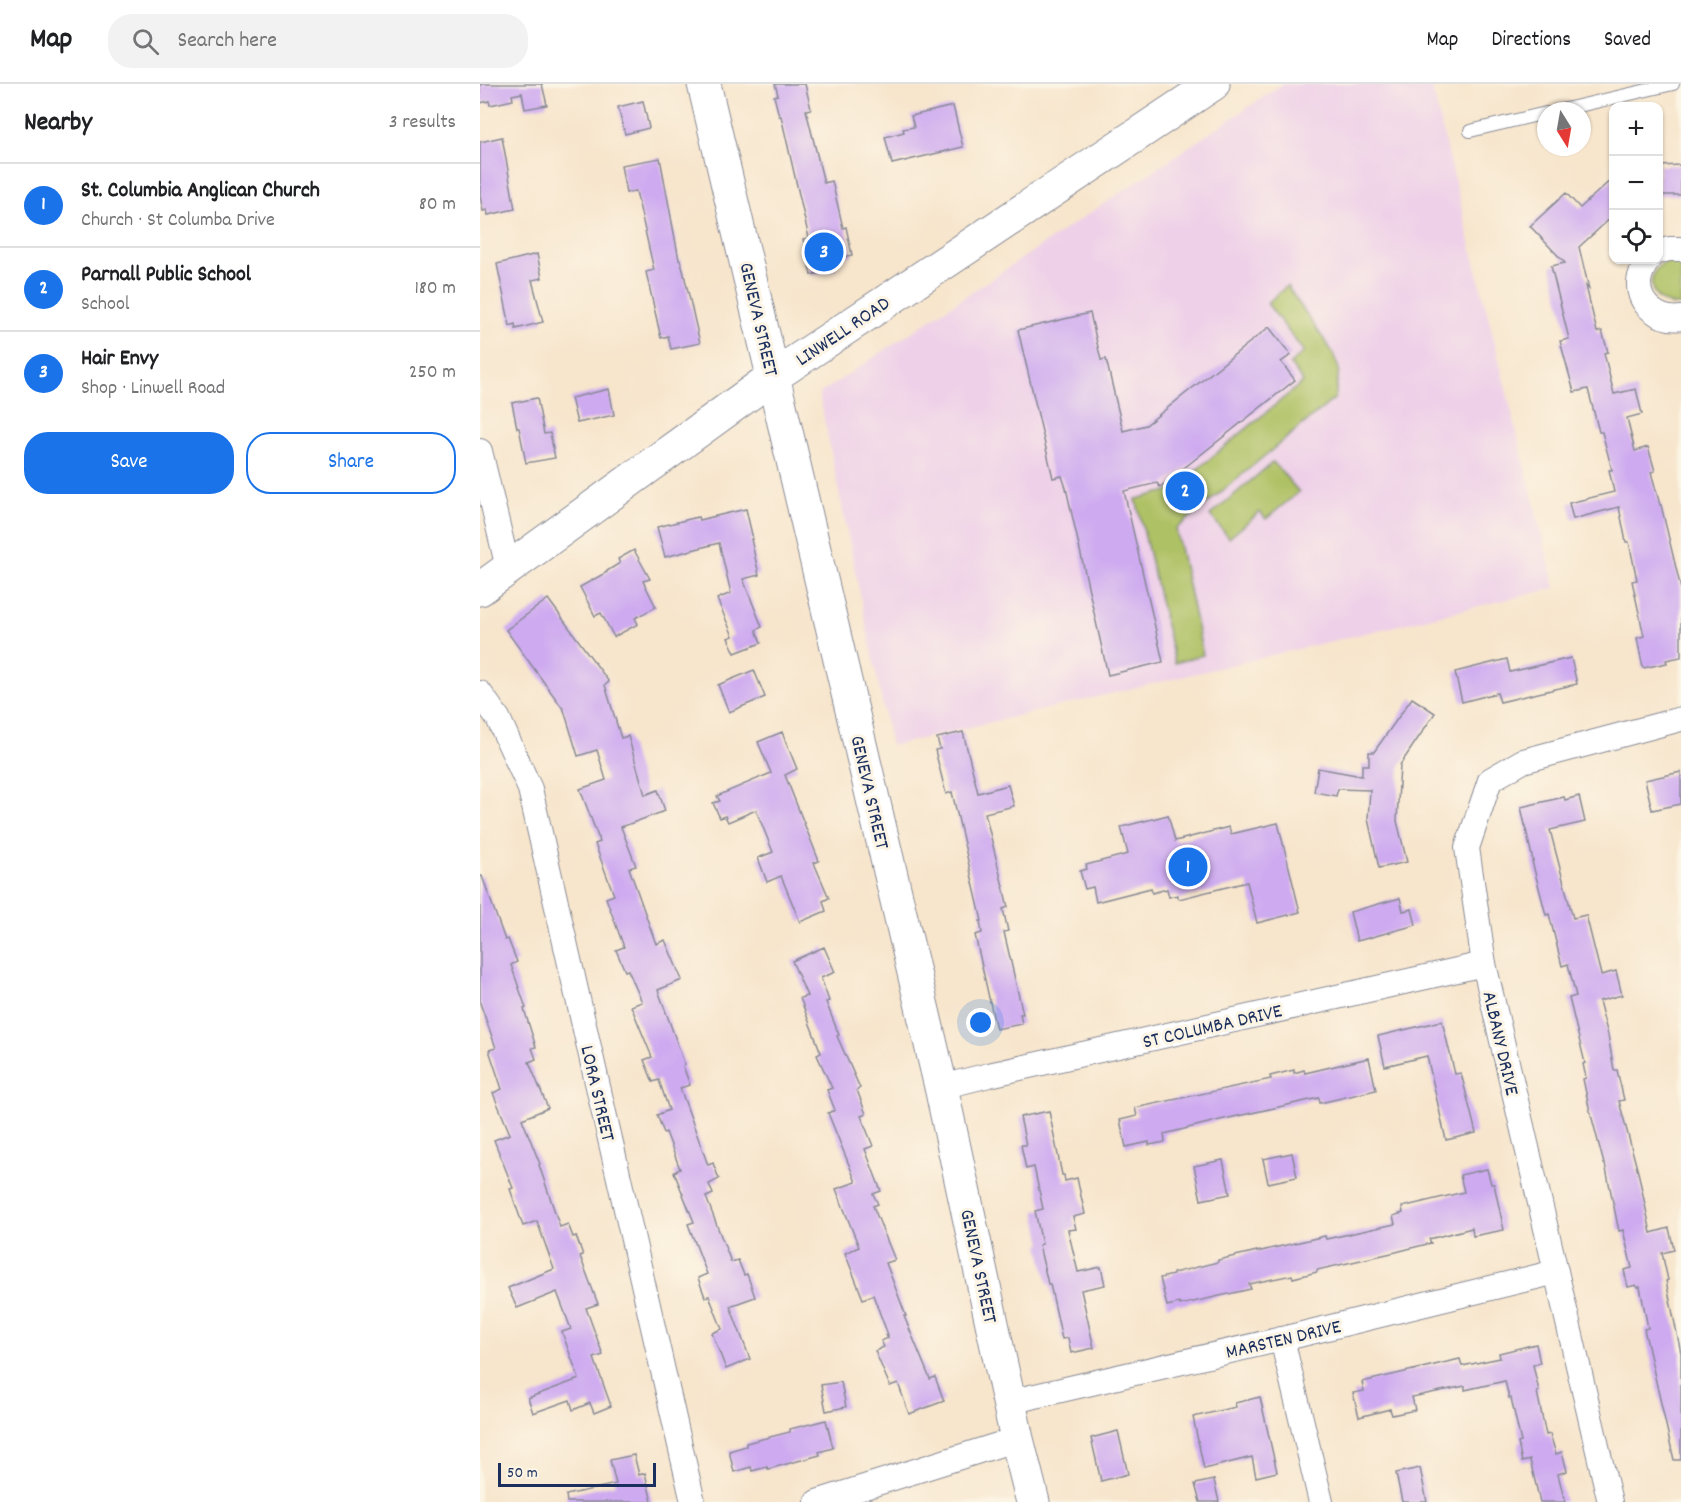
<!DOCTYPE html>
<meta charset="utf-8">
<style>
:root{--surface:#fff;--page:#f2f2f2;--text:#202124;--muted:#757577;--line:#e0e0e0;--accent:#1a73e8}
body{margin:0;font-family:Dekko,sans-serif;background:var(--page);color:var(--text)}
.controls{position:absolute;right:18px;top:18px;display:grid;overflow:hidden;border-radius:12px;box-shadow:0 2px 4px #0004}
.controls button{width:54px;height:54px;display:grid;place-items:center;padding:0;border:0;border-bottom:2px solid var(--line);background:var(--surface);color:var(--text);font:30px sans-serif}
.compass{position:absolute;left:1057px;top:18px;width:54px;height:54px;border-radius:50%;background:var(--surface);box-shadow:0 2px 4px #0004;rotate:169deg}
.scale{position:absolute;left:18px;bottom:15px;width:158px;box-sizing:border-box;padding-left:6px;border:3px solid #1b2f5e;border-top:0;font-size:16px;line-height:21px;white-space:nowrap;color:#1b2f5e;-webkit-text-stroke:4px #fcf5e5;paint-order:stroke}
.you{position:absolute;left:501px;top:939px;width:21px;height:21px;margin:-15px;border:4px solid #fff;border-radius:50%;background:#1a73e8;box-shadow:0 0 0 9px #1a73e833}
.badge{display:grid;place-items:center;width:39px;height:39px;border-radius:50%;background:var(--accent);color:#fff;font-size:20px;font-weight:700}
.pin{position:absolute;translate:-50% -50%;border:3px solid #fff;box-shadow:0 2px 6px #0006}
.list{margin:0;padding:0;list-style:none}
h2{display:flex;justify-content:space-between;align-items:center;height:78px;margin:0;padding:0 24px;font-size:26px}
h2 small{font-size:20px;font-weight:400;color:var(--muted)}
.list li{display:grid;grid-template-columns:39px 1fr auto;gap:18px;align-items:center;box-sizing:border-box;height:84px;padding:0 24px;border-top:2px solid var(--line)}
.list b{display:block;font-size:22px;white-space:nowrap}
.list p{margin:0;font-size:20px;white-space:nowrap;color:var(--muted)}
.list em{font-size:20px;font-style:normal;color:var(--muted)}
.actions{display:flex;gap:12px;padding:18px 24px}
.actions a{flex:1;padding:14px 0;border:2px solid var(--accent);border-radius:24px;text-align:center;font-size:21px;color:var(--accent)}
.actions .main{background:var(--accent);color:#fff}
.icon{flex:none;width:33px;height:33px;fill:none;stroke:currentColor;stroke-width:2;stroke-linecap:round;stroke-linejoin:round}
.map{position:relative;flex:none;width:1201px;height:1418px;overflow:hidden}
header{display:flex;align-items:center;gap:36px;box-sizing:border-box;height:84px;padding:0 30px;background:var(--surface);border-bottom:2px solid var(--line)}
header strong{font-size:28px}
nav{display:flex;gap:33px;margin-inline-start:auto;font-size:21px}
.search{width:420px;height:54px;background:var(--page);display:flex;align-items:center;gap:15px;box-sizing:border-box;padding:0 21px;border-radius:24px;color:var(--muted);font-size:22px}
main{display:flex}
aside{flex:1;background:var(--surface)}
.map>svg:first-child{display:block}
.built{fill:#eed0e8}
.green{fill:#afc165;stroke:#657862;stroke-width:1.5}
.building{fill:#ceaaf0}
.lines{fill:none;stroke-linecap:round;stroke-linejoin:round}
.service-casing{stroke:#898a95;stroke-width:14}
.minor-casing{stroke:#898a95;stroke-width:26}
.secondary-casing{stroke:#898a95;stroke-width:35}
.service{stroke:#fff;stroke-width:12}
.minor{stroke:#fff;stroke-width:24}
.secondary{stroke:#fff;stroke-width:33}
.labels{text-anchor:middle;stroke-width:6;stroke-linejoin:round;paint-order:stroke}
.street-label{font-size:20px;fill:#1b2f5e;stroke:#fcf5e5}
</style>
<header>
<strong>Map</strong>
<div class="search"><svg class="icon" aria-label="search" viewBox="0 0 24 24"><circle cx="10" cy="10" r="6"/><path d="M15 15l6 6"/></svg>Search here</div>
<nav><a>Map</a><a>Directions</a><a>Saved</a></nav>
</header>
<main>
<aside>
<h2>Nearby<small>3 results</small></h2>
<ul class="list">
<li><span class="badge">1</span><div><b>St. Columbia Anglican Church</b><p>Church · St Columba Drive</p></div><em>80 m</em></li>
<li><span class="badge">2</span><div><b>Parnall Public School</b><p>School</p></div><em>180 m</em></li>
<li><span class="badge">3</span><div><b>Hair Envy</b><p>Shop · Linwell Road</p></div><em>250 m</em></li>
</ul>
<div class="actions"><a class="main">Save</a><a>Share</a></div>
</aside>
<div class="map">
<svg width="1201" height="1418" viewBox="0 0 1201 1418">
<rect width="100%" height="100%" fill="#fcf5e5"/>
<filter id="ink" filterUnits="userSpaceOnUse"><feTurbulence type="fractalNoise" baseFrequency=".0167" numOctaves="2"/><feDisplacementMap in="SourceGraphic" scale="12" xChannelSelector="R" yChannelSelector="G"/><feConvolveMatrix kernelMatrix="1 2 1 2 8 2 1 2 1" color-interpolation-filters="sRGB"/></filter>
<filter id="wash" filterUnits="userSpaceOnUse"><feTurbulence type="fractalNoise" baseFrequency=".008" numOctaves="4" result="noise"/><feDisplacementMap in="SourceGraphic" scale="24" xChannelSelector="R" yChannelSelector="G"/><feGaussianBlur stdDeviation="1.35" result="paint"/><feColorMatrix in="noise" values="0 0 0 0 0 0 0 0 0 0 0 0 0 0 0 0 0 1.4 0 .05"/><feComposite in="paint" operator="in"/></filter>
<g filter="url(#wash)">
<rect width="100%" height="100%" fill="#f7e5cc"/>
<polygon class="built" points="803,0 951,0 1075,504 411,662 339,310"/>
<g class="green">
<path d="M1191 175 1201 176V221C1168 224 1160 186 1191 175Z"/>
<polygon points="807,202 852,267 859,285 855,314 696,445 723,571 695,579 656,415 692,406 823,298 810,280 824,268 787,219"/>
<polygon points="793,378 819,408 786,435 780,428 749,454 730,431"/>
</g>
<g id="blocks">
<g class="building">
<polygon points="0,0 62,0 67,21 45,25 42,9 32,11 33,16 10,21 9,17 0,19"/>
<polygon points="295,0 325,0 331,25 326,26 344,99 352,97 363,144 366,143 372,171 353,175 356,185 331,191 323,155 329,154 301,32 299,32 294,12 298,11"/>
<polygon points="163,17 169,44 145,50 138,23"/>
<polygon points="473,22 483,63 412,80 405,53 424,48 423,45 434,43 431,32"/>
<polygon points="22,53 35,125 8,131 7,126 3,127 0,112 0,58"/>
<polygon points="180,74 199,176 200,176 203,186 220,259 191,265 188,252 181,254 166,188 174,186 156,107 146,109 141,81"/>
<polygon points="1201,81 1201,111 1179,111 1179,82"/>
<polygon points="1134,93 1134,131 1099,163 1109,205 1106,202 1117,248 1122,247 1128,268 1124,269 1134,310 1156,305 1162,330 1147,334 1155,367 1168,363 1175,387 1171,388 1180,421 1181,421 1201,505 1201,573 1186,576 1187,579 1163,584 1157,554 1164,552 1152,497 1157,496 1149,458 1146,458 1139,423 1093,435 1089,419 1134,408 1129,386 1132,386 1122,348 1119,348 1108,305 1094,308 1080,257 1089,255 1071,182 1085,179 1050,142 1086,109 1100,124"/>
<polygon points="57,170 62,194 52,196 63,238 36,245 35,240 30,242 17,180"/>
<polygon points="610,229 621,276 626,275 643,347 666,341 789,243 811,271 801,278 815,296 680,403 677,399 644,407 683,578 628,591 586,404 582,392 573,394 538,246"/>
<polygon points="129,305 134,331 97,339 91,314"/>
<polygon points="57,314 64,350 70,349 75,374 46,379 39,344 37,344 32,319"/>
<polygon points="266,425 273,455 271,455 279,491 263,495 282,543 276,546 281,559 255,569 248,554 253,552 237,515 251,509 239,459 185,473 177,443 218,433 219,436"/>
<polygon points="154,466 170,495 163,497 176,523 155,534 158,540 134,553 121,529 115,532 100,503 127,488 127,487 140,479 138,475"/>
<polygon points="68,515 129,598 125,601 141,654 148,652 165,711 178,706 185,727 141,743 156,782 149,784 176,860 185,856 202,896 178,906 205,981 203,982 210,1001 200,1004 228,1081 233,1079 239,1095 229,1100 233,1110 226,1113 251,1178 258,1176 264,1191 267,1190 275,1213 250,1222 270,1275 246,1285 232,1249 242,1245 229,1212 225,1213 218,1194 227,1190 208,1140 214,1138 194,1088 200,1085 186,1048 184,1049 177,1031 189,1026 179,996 173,998 164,976 172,973 151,922 162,918 148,886 145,887 136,866 144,863 126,814 134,811 115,760 120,758 100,705 126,696 117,666 98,672 84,626 26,546"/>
<polygon points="1091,574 1097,600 1020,618 1017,609 982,618 975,588 1027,575 1030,588"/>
<polygon points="274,586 285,613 249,628 238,601"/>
<polygon points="932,614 955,629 920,681 917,737 927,778 899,784 888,735 890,706 858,705 856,712 834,708 838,684 882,692 882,681 889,681 889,668 894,668"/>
<polygon points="302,648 317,685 305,691 339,777 334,779 349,814 343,817 346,827 320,838 301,792 287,798 278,774 293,768 276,726 248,738 245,732 240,734 233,719 240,717 237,712 291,689 278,658"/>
<polygon points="483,648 498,709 528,701 534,722 505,729 528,823 523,825 528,847 524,848 543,930 540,930 542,940 516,945 495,851 502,849 500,837 502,837 472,708 466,710 455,666 460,665 457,654"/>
<polygon points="1201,688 1201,720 1172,726 1165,696"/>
<polygon points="1099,712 1105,738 1070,746 1093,834 1106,831 1121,891 1136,887 1142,911 1119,917 1128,951 1134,986 1137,986 1144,1016 1139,1017 1159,1092 1171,1149 1189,1144 1194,1166 1182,1169 1188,1196 1186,1197 1201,1269 1201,1376 1194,1376 1164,1245 1168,1244 1160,1203 1157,1203 1156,1201 1148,1203 1144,1186 1152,1184 1143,1146 1139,1147 1125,1080 1124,1080 1109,1023 1103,995 1106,994 1103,980 1105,979 1089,914 1096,912 1088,880 1082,882 1069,830 1066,831 1052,777 1053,777 1041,723 1084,713 1085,716"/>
<polygon points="688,731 695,757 749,743 751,750 798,739 820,828 777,839 767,798 699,815 697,811 689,813 687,805 672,809 671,804 616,818 613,803 605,805 600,787 607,785 606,781 648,770 641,743"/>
<polygon points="0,792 2,792 25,856 28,855 37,878 31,881 46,924 44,925 56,963 52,964 56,975 49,978 68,1024 42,1035 60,1080 59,1081 80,1143 88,1140 93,1153 96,1152 103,1171 100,1172 118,1220 106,1224 123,1271 114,1274 131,1322 114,1329 110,1319 93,1326 90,1316 53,1329 48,1314 99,1295 82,1248 91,1245 77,1208 37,1224 28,1204 74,1185 57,1137 43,1142 30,1105 33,1104 14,1056 30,1050 13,1009 22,1005 9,966 16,964 0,919"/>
<polygon points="920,814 923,827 932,825 936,841 877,857 870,828"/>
<polygon points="344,863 355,888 341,894 349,917 346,918 359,951 357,952 380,1004 377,1006 386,1030 381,1032 393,1062 385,1065 401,1107 393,1110 398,1120 393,1122 415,1176 406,1179 426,1232 424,1232 450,1295 455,1293 464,1317 429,1330 418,1299 410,1302 395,1267 404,1263 401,1257 408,1254 406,1251 408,1251 393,1211 383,1215 365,1169 379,1163 356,1105 376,1098 348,1029 355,1026 347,1006 352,1004 337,971 341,969 320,914 327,912 312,877"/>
<polygon points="962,937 975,990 981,989 996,1049 966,1056 947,972 905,982 898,952"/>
<polygon points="889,974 896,1006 840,1019 839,1014 740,1036 684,1050 685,1058 669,1061 669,1058 646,1063 640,1036 657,1032 655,1024 791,995 790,992 814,986 814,989 824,986 825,989"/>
<polygon points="569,1027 582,1091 584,1091 585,1097 597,1094 605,1130 593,1133 596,1145 588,1146 598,1188 621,1183 625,1201 601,1206 614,1264 591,1269 588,1254 582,1255 570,1200 568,1200 559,1161 562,1160 555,1127 563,1125 554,1083 546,1085 541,1061 546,1061 540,1033"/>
<polygon points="812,1069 817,1093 788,1099 783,1075"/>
<polygon points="743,1076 750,1110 721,1116 714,1082"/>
<polygon points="1007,1085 1011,1100 1014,1100 1024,1146 993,1152 992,1144 949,1155 951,1159 916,1168 837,1186 837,1188 813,1194 812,1191 769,1200 771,1205 700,1221 699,1219 687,1222 680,1194 693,1191 693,1189 738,1178 738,1176 777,1167 777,1168 845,1152 846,1155 915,1140 913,1132 923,1129 922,1123 984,1108 980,1091"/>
<polygon points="1056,1260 1060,1279 1053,1281 1059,1307 1057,1308 1066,1351 1070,1350 1076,1370 1082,1368 1087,1387 1078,1390 1085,1418 1060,1418 1050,1376 1042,1378 1038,1359 1041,1358 1031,1314 1029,1314 1025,1297 985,1306 985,1302 932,1313 935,1326 912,1331 910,1325 879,1333 873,1309 884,1307 882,1298 980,1275 982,1282 1020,1274 1019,1269"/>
<polygon points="361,1298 366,1323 346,1327 341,1301"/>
<polygon points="780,1313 797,1388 776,1393 772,1373 724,1385 713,1333 756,1323 755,1319"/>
<polygon points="346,1336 353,1364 339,1368 340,1371 288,1385 287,1383 272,1387 271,1383 254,1388 249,1367 266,1362 266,1359 310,1348 310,1345"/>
<polygon points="638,1347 648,1390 621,1397 611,1354"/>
<polygon points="154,1371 159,1391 165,1389 172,1418 87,1418 86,1411 136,1400 130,1376"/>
<polygon points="940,1384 947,1418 922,1418 916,1389"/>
<polygon points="734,1396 739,1418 720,1418 715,1400"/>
</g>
</g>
</g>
<g filter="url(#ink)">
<use href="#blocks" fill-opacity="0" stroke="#898a95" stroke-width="1.5"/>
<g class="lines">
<g class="service-casing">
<g id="service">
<polyline points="1077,27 1193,0"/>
<polyline points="990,47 1066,29"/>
</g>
</g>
<g class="minor-casing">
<g id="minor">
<polyline points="1178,168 1189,165 1201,165"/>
<path d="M1168 176C1164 182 1160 189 1159 198 1158 221 1179 237 1201 234"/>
<polyline points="0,367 28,484"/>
<polyline points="0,609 18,634 50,705 213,1418"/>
<polyline points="461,1003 509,991 1004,880"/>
<polyline points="802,1255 841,1418"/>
<polyline points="529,1318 802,1255 1076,1188"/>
<polyline points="337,1418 537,1355"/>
<polyline points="1130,1418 1004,880 987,764 1010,696 1043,677 1201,635"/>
</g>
</g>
<g class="secondary-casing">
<g id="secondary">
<polyline points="224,0 461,1003 537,1355 553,1418"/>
<polyline points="0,505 294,292 733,0"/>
</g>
</g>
<use href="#service" class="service"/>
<use href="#minor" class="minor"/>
<use href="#secondary" class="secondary"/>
</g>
</g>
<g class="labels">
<g class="street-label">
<text transform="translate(280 235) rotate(77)" y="7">GENEVA STREET</text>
<text transform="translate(362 246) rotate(-34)" y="7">LINWELL ROAD</text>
<text transform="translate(391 708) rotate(77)" y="7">GENEVA STREET</text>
<text transform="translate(732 941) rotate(-13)" y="7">ST COLUMBA DRIVE</text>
<text transform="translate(1022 959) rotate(77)" y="7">ALBANY DRIVE</text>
<text transform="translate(119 1009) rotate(77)" y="7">LORA STREET</text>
<text transform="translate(500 1182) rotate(78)" y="7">GENEVA STREET</text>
<text transform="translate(803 1254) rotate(-13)" y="7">MARSTEN DRIVE</text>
</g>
</g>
</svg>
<div class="controls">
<button>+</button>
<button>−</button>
<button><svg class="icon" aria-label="locate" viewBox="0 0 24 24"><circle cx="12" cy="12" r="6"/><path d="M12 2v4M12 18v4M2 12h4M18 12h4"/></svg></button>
</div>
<svg class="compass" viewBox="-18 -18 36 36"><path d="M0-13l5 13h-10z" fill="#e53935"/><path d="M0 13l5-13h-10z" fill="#757577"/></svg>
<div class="scale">50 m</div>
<div class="you"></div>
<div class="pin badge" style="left:708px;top:783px">1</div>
<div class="pin badge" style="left:705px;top:407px">2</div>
<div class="pin badge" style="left:344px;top:168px">3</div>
</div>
</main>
